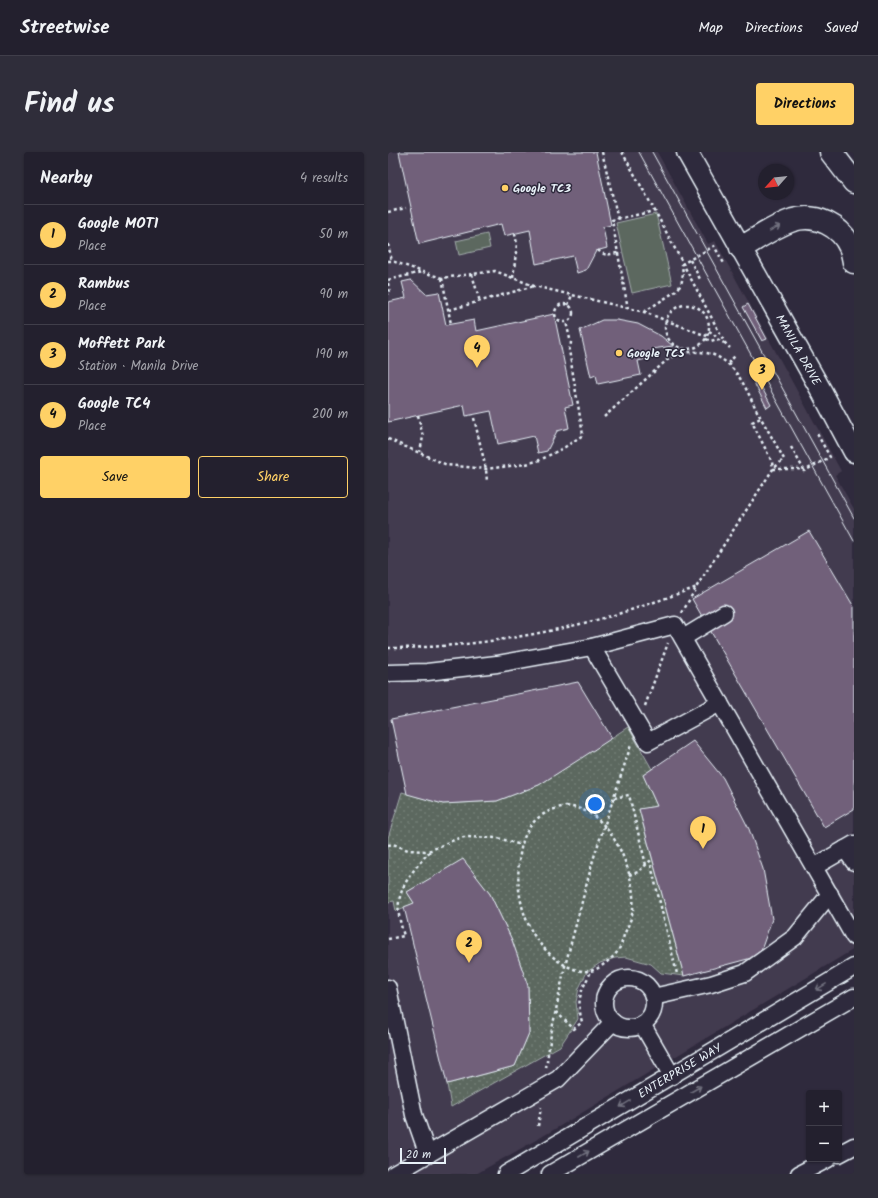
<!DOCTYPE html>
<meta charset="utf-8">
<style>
:root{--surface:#23202e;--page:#2f2d3a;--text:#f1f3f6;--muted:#a3a3aa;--line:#403e4a;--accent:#ffd166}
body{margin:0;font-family:Kalam,sans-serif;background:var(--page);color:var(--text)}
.controls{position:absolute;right:12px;bottom:12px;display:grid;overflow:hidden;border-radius:4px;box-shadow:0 1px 3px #0004}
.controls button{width:36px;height:36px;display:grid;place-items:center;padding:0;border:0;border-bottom:1px solid var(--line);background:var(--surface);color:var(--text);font:20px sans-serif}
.compass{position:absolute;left:370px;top:12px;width:36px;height:36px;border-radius:50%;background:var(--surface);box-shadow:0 1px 3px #0004;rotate:243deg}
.scale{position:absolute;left:12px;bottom:10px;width:46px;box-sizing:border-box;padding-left:4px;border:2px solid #e8f1f8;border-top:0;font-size:11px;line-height:14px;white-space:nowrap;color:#e8f1f8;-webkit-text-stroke:3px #2f2a3d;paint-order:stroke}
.you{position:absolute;left:207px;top:652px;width:14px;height:14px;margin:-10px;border:3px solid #fff;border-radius:50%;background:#1a73e8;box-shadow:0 0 0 6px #1a73e833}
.badge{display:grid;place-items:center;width:26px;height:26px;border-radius:50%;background:var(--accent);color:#111;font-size:13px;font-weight:700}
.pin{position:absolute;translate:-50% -33px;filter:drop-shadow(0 1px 2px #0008)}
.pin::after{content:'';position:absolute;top:21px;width:14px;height:12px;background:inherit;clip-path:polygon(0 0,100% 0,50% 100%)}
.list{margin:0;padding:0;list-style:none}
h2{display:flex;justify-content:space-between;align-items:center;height:52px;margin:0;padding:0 16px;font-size:17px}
h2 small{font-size:13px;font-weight:400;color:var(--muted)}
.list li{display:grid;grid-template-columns:26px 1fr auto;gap:12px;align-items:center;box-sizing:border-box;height:60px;padding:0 16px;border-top:1px solid var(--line)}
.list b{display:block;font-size:15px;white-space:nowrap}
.list p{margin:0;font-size:13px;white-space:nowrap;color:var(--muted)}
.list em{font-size:13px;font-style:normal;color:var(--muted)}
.actions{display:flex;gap:8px;padding:12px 16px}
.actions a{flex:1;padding:9px 0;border:1px solid var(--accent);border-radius:4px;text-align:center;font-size:14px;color:var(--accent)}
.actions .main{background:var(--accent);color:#111}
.map{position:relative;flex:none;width:466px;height:1022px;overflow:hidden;border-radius:4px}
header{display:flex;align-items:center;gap:24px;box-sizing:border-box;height:56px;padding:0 20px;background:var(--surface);border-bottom:1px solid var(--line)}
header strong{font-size:19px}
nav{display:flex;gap:22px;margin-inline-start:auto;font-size:14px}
.intro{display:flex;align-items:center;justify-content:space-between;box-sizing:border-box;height:96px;padding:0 24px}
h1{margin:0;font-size:28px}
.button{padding:10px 18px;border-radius:4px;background:var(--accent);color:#111;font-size:14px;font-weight:700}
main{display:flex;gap:24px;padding:0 24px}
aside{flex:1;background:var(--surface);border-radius:4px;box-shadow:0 1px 3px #0004}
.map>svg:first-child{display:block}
.built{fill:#433a4f}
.grass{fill:url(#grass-dots);stroke:#a2acab}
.garden{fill:#5b685e;stroke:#a2acab}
.building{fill:#71607a;stroke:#e8f1f8}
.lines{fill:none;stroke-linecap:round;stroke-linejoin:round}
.minor-casing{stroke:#e8f1f8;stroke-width:19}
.major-casing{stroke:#e8f1f8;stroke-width:23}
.highway-casing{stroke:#e8f1f8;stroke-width:25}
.path{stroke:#e8f1f8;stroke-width:2.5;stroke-dasharray:3 3;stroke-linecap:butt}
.minor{stroke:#2f2a3d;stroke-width:16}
.major{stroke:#2f2a3d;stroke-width:20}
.highway{stroke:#2f2a3d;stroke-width:22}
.tram{stroke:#e8f1f8;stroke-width:1}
.oneway{stroke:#70707e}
.poi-dot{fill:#ffd166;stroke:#2f2a3d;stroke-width:1.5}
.labels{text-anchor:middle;stroke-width:3;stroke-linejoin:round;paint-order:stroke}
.poi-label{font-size:12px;font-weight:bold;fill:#e8f1f8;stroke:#2f2a3d;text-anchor:start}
.street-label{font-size:12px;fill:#e8f1f8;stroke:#2f2a3d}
</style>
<header>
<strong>Streetwise</strong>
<nav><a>Map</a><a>Directions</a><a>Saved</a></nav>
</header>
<div class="intro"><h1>Find us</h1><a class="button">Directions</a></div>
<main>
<aside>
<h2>Nearby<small>4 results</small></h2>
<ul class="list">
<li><span class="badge">1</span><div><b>Google MOT1</b><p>Place</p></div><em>50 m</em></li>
<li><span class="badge">2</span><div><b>Rambus</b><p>Place</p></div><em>90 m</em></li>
<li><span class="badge">3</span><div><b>Moffett Park</b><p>Station · Manila Drive</p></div><em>190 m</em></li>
<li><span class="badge">4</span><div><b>Google TC4</b><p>Place</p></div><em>200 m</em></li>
</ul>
<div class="actions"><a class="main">Save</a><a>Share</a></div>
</aside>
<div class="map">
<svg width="466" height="1022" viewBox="0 0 466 1022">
<defs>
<pattern id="grass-dots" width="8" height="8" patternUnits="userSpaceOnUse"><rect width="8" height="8" fill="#5b685e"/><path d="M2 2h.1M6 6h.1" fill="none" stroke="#737e76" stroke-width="1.8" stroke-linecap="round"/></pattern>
</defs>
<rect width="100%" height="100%" fill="#2f2a3d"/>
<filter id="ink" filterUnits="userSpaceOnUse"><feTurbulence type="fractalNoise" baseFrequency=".025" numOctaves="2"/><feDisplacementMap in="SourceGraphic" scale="8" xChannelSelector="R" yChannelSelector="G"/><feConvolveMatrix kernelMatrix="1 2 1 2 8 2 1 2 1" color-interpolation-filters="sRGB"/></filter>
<g filter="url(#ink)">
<polygon class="built" points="0,0 269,0 320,92 327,89 453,319 447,323 466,357 466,797 162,980 88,1022 0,1022"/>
<polygon class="grass" points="240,575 264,617 255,623 269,654 251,658 296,824 273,821 263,812 238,805 227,806 212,811 199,820 191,836 188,850 190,867 172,894 63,955 59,932 127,914 141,881 140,834 124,788 102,742 75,708 19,740 26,751 8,759 6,749 0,750 0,686 14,640 55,652 109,649 151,633"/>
<g class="garden">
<polygon points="268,62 284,132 244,141 228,71"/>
<polygon points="99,82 102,96 71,103 68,89"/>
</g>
<g class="building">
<polygon points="11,0 208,0 223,73 215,75 219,96 208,99 198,118 189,121 185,104 148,112 142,78 116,84 113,72 31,92"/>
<polygon points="23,128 38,142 51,140 58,173 86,168 88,179 166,162 185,253 177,255 181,276 169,279 159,299 150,301 146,284 110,292 103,259 78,264 76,253 0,270 0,150 18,146 14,130"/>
<polygon points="360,152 379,187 374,189 355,155"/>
<polygon points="214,168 229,168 250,172 273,184 285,194 264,197 266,205 250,209 253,223 210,232 208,223 203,225 192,178"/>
<polygon points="365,219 383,253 379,256 361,221"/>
<polygon points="421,379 466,455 466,657 436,675 304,447"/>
<polygon points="190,530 224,586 192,607 151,633 109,649 55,652 19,642 3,567"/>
<polygon points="305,589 335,626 361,677 375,717 384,767 371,804 296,824 251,657 269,654 255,623"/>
<polygon points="75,707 102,742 124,788 140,834 141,881 127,914 59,932 16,755 26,751 19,740"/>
</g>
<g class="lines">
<g class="minor-casing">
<g id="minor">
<polyline points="295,486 336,461"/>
<polyline points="204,495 260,590 332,551"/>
<polyline points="0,521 39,520 109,512 204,495 287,473 466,785"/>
<polyline points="457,697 466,710"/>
<polyline points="426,715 466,692"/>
<circle cx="241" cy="851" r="25"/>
<polyline points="0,836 26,963 40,1003"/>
<polyline points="265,845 323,832 357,821 407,785 442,742"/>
<polyline points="254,872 284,924"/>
<polyline points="451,1002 466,994"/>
<polyline points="6,1022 170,927 225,870"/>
<path id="s1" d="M118 1022 466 815"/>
<polyline points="162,1022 466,845"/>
<polyline points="411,1022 440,1007"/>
</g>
</g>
<g class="major-casing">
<g id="major">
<path id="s2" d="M299 0 434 240 466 300"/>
</g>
</g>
<g class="highway-casing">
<g id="highway">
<polyline points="443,0 466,30"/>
<path d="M353 96C370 86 387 74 405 68 428 61 453 74 462 95 464 99 465 105 466 110"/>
</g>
</g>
<g class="path">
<polyline points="214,0 230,67"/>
<polyline points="234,0 267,59 337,191 342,196"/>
<polyline points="0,60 18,56"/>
<polyline points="0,92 4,109"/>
<path d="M210 98C216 105 222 102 230 101"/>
<polyline points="302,108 312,127"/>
<polyline points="0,109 4,109 35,120 54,126 107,119 146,134 256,160 319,184"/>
<polyline points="84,122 92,150"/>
<polyline points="54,126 63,172"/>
<polyline points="125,126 129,92 127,82"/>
<polyline points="0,128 34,120"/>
<polyline points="0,131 2,141 0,142"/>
<circle cx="176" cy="161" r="9"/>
<circle cx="299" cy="175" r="22"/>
<polyline points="180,153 184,143"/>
<polyline points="240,157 224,68 267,59"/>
<polyline points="61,158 146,134"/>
<path d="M256 160 288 139C296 131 295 123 294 112L326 94 337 113"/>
<polyline points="321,179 326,182 329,187"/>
<polyline points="318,187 323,189 329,187 336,191"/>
<polyline points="340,211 348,203"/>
<polyline points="30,263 35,285 32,300"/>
<path d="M216 265 279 208C288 202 300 199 311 200 345 202 356 233 369 259 378 275 387 291 396 307L385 317"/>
<polyline points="86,266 98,317 99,330"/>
<polyline points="0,287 59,313 98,317 138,312 152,308 177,295 195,283 181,198 183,191 178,170"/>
<polyline points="403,295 416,318"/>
<polyline points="385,317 410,317 416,319 442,305 428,280"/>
<polyline points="294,461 309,434 385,317 384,310 364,270 373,266"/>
<path d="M0 496C66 496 132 487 196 471 235 462 272 448 309 435"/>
<polyline points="257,554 280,491"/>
<polyline points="226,646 241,643 258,713"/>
<path d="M178 654C187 655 194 657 201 661 229 677 248 726 245 757 244 766 240 774 236 783 235 787 233 793 231 797 228 803 223 806 219 810 215 813 211 816 206 818 182 825 153 798 143 778 131 754 128 729 132 702 136 674 151 659 178 654Z"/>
<polyline points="0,693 5,692 20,698 37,699 43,698 68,687 76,685 110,686 133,693"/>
<polyline points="241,723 250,720 262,709 289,822"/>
<path d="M0 787 16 784C14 777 12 770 11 763 7 737 27 716 43 698"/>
<path d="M168 860 186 877 194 870C188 846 193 839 204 818"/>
<polyline points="158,916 163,882 177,814 205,708 243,593"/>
<polyline points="150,974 153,955"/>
</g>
<use href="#minor" class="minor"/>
<use href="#major" class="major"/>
<use href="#highway" class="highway"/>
<g class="tram">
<polyline points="251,0 466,389"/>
<polyline points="264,0 466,366"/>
</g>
</g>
<defs><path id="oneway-shaft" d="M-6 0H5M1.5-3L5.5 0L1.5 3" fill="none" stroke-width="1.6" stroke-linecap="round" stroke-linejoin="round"/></defs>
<g class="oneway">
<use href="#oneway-shaft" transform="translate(387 76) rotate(-28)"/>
<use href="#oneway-shaft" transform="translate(433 835) rotate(149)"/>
<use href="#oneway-shaft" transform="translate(308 937) rotate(-30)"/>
<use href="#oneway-shaft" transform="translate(237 952) rotate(149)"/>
<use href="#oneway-shaft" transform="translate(196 1002) rotate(-30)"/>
</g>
</g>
<g class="poi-dot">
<circle cx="117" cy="36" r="4"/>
<circle cx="231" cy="201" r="4"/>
</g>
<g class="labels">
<g class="poi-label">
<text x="125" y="40">Google TC3</text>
<text x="239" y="205">Google TC5</text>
</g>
<g class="street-label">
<text dy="4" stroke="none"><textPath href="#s2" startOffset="227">MANILA DRIVE</textPath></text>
<text dy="4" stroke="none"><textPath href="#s1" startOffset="202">ENTERPRISE WAY</textPath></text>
</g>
</g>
</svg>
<div class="controls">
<button>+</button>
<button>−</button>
</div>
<svg class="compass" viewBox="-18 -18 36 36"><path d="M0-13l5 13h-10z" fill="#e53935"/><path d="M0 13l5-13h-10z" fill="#a3a3aa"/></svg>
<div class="scale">20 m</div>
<div class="you"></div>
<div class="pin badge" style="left:315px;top:697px">1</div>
<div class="pin badge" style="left:81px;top:811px">2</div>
<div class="pin badge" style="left:374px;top:238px">3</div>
<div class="pin badge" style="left:89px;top:216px">4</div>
</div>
</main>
